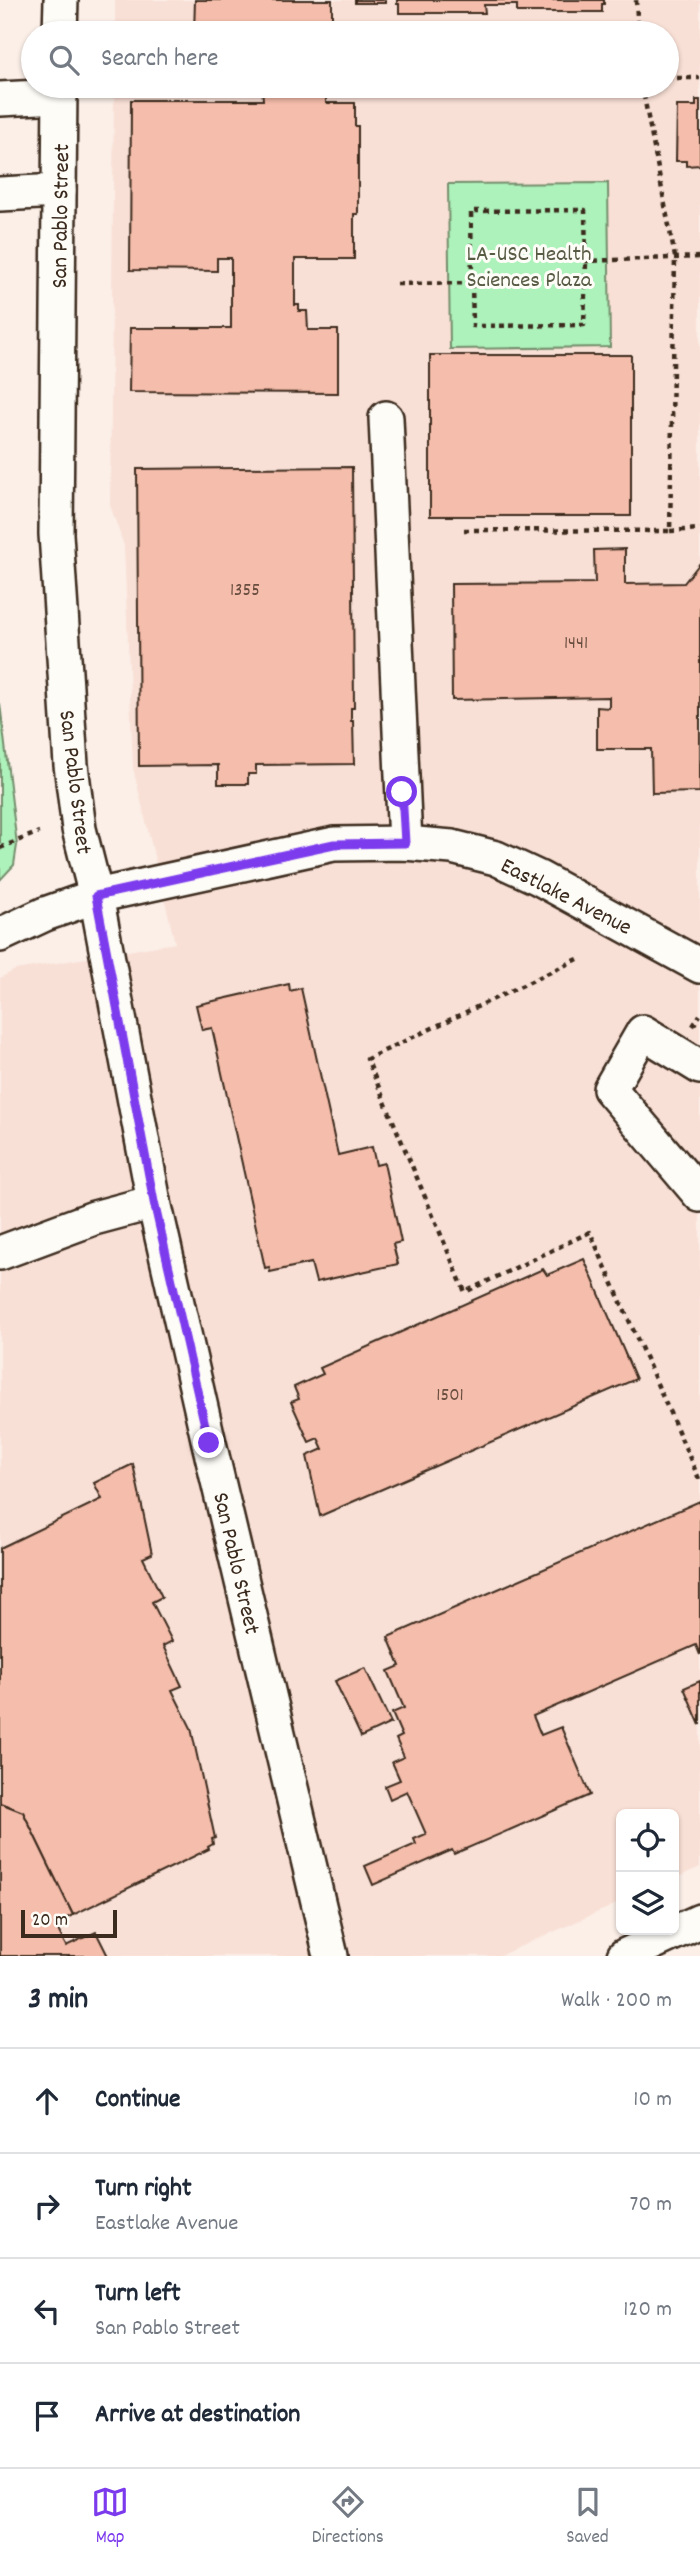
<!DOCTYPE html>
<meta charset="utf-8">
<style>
:root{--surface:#fff;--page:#f6f6f7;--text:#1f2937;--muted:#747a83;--line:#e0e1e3;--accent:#7c3aed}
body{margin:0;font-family:Dekko,sans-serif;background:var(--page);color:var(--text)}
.controls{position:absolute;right:21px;bottom:21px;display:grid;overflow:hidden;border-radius:10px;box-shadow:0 2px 5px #0004}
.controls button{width:63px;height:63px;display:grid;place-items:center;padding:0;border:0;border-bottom:2px solid var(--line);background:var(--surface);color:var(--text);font:35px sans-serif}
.scale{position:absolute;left:21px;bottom:18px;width:96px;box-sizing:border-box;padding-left:7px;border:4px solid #3b2a1e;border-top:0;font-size:19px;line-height:24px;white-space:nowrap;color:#3b2a1e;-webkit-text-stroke:5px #fdfcf7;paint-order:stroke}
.stop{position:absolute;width:21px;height:21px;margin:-16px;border:5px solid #7c3aed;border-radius:50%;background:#fff}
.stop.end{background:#7c3aed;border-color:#fff;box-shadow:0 2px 7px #0008}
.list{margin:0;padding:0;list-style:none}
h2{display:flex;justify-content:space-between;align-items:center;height:91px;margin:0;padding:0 28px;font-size:30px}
h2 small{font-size:23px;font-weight:400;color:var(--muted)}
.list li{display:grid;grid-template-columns:46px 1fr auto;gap:21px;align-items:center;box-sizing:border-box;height:105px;padding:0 28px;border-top:2px solid var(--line)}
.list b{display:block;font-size:26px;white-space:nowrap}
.list p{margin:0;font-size:23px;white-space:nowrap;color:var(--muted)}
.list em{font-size:23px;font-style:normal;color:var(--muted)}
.icon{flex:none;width:38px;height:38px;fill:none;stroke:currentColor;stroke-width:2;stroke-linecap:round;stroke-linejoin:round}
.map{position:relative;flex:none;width:700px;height:1956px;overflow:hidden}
.search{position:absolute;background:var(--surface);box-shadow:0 2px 5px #0004;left:21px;right:21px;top:21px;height:77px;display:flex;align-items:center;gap:18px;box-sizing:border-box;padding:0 24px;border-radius:38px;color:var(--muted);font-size:26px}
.sheet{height:511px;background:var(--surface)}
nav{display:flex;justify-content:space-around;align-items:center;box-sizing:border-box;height:98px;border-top:2px solid var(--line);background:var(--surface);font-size:19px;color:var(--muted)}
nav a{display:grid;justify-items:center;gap:4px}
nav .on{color:var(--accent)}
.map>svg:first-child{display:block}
.built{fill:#f9e0d6}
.green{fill:#adf1bb;stroke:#748e6c;stroke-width:2}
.building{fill:#f5bdab;stroke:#3b2a1e;stroke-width:2}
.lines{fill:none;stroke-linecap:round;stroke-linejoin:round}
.minor-casing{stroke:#3b2a1e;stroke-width:38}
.path{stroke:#3b2a1e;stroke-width:4.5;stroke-dasharray:5 5;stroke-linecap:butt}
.minor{stroke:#fdfcf7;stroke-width:33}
.route{stroke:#7c3aed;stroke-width:9}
.labels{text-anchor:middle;stroke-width:6;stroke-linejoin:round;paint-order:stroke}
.number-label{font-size:19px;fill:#6a4f41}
.street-label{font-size:23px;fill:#3b2a1e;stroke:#fdfcf7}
.park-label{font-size:23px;fill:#585c45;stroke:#fdfcf7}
</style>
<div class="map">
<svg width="700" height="1956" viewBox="0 0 700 1956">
<rect width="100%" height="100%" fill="#fbefe8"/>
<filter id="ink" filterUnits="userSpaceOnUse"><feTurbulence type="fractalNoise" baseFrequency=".0143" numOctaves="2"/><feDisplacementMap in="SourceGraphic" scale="14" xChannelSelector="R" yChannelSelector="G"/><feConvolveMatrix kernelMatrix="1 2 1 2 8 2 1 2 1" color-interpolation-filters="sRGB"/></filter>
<g filter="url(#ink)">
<polygon class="built" points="115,0 700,0 700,1867 674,1879 674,1814 621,1814 621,1902 499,1956 0,1956 0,978 15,970 175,943 133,768 124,546 110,505 114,86 667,86 667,33 115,33"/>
<g class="green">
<polygon points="608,183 610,347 450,349 448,184"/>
<polygon points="0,703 17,845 14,865 0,880"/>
</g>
<g class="building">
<polygon points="195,0 332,0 332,33 194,33"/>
<rect x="355" y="0" width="30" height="3"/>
<polygon points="397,0 604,0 604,4 602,4 602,12 517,12 517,5 484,5 485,13 399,13 399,4 397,4"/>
<polygon points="194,86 332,86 332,89 326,89 326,103 355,103 355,126 358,126 358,214 354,214 354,259 295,259 295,305 299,305 299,311 307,311 308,330 338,330 338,393 129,392 130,328 231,328 231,258 217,258 217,271 130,270 131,100 263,100 262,88 194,88"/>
<polygon points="696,100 700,100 700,165 686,166 686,161 676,161 677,106 696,106"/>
<rect x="430" y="355" width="201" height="161"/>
<polygon points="352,467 354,708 351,708 351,721 353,721 354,764 256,765 256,774 248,774 248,784 218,784 218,765 139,766 137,469"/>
<polygon points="625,549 625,584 684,583 700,563 700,792 652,793 651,749 597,749 597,707 609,708 609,697 452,700 451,584 595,583 594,550"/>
<polygon points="289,984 290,991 301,988 338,1155 372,1147 376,1165 384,1163 401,1242 393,1244 398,1264 316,1282 311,1263 270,1272 269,1267 265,1268 212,1028 202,1030 196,1005"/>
<polygon points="584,1259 636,1379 320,1516 307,1456 323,1449 318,1438 309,1442 291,1402 299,1399 294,1387 323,1374 320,1368 543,1269 547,1275"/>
<polygon points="133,1464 152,1554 143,1558 162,1597 152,1602 172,1641 163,1646 182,1686 172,1690 191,1728 215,1838 212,1839 213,1844 208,1847 209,1849 73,1915 23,1812 0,1803 0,1548 102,1499 94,1483"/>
<polygon points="700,1501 700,1655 696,1645 533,1716 541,1735 561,1727 590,1795 454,1854 452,1850 373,1885 365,1866 416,1844 414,1839 426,1834 407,1791 390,1799 385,1786 400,1780 392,1762 404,1757 396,1739 402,1736 392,1713 404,1708 388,1671 400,1666 388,1637"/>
<polygon points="365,1668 391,1723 361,1737 335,1681"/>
<polygon points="700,1681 700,1725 684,1688"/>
<polygon points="0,1803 23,1812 73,1915 55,1924 66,1946 96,1932 108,1956 0,1956"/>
</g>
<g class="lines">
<g class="minor-casing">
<g id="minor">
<polyline points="60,33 61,0"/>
<polyline points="60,86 56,534 71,765 79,829 96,896 154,1202 209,1443 331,1956"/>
<polyline points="0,99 60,96"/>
<polyline points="0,194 59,191"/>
<polyline points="386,418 405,843"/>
<polyline points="0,935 45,914 96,896 334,844 405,843 452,847 496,858 539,878 700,966"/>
<polyline points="700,1067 643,1032 610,1089 700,1195"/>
<polyline points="0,1253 94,1218 154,1202"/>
<polyline points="624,1956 700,1921"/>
</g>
</g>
<g class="path">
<polyline points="636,0 638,33"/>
<polyline points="667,78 700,78"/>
<polyline points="472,283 473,326 584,325 586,261"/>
<polyline points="397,284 472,283 471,211 585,210 586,261 700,257"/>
<polyline points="464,530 670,531 675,257 642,86"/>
<polyline points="670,531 700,529"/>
<polyline points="0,848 39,832"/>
<polyline points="578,959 367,1059 465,1292 590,1232 700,1481"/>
<polyline points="693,1026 700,1015"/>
</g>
<use href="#minor" class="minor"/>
</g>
</g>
<g class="lines" filter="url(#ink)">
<polyline class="route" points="209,1443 154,1202 96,896 334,844 405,843 402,792"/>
</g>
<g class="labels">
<g class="number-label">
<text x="245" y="595">1355</text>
<text x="576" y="648">1441</text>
<text x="450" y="1400">1501</text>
</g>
<g class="street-label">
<text transform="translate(59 216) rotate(-89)" y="8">San Pablo Street</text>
<text transform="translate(77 782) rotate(83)" y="8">San Pablo Street</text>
<text transform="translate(567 895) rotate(27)" y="8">Eastlake Avenue</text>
<text transform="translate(238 1563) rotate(77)" y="8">San Pablo Street</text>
</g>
<g class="park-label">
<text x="529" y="260">LA-USC Health<tspan x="529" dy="26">Sciences Plaza</tspan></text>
</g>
</g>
</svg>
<div class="controls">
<button><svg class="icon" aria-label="locate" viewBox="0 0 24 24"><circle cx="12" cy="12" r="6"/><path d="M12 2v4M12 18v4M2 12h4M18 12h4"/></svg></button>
<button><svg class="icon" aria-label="layers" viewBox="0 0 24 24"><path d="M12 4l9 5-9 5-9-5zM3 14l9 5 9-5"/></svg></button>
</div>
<div class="scale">20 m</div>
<div class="stop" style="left:402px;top:792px"></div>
<div class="stop end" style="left:209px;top:1443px"></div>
<div class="search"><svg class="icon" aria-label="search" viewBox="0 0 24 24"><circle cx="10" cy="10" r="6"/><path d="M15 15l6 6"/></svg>Search here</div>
</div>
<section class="sheet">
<h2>3 min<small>Walk · 200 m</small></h2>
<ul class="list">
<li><svg class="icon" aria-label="ahead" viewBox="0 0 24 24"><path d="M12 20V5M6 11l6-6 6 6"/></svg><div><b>Continue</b></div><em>10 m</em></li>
<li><svg class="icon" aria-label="right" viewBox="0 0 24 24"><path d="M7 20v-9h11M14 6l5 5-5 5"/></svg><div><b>Turn right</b><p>Eastlake Avenue</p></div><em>70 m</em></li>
<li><svg class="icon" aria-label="left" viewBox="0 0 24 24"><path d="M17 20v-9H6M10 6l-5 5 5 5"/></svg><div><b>Turn left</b><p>San Pablo Street</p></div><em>120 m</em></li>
<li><svg class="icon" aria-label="arrive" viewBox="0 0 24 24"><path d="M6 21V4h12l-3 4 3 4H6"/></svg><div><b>Arrive at destination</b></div></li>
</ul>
</section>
<nav>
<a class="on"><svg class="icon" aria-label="map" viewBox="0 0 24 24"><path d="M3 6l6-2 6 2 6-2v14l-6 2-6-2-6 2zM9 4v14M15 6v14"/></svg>Map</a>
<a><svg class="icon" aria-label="directions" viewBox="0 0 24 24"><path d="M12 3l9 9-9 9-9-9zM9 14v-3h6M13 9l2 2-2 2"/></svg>Directions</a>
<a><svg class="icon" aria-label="saved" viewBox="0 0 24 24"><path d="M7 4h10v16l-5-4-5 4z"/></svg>Saved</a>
</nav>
